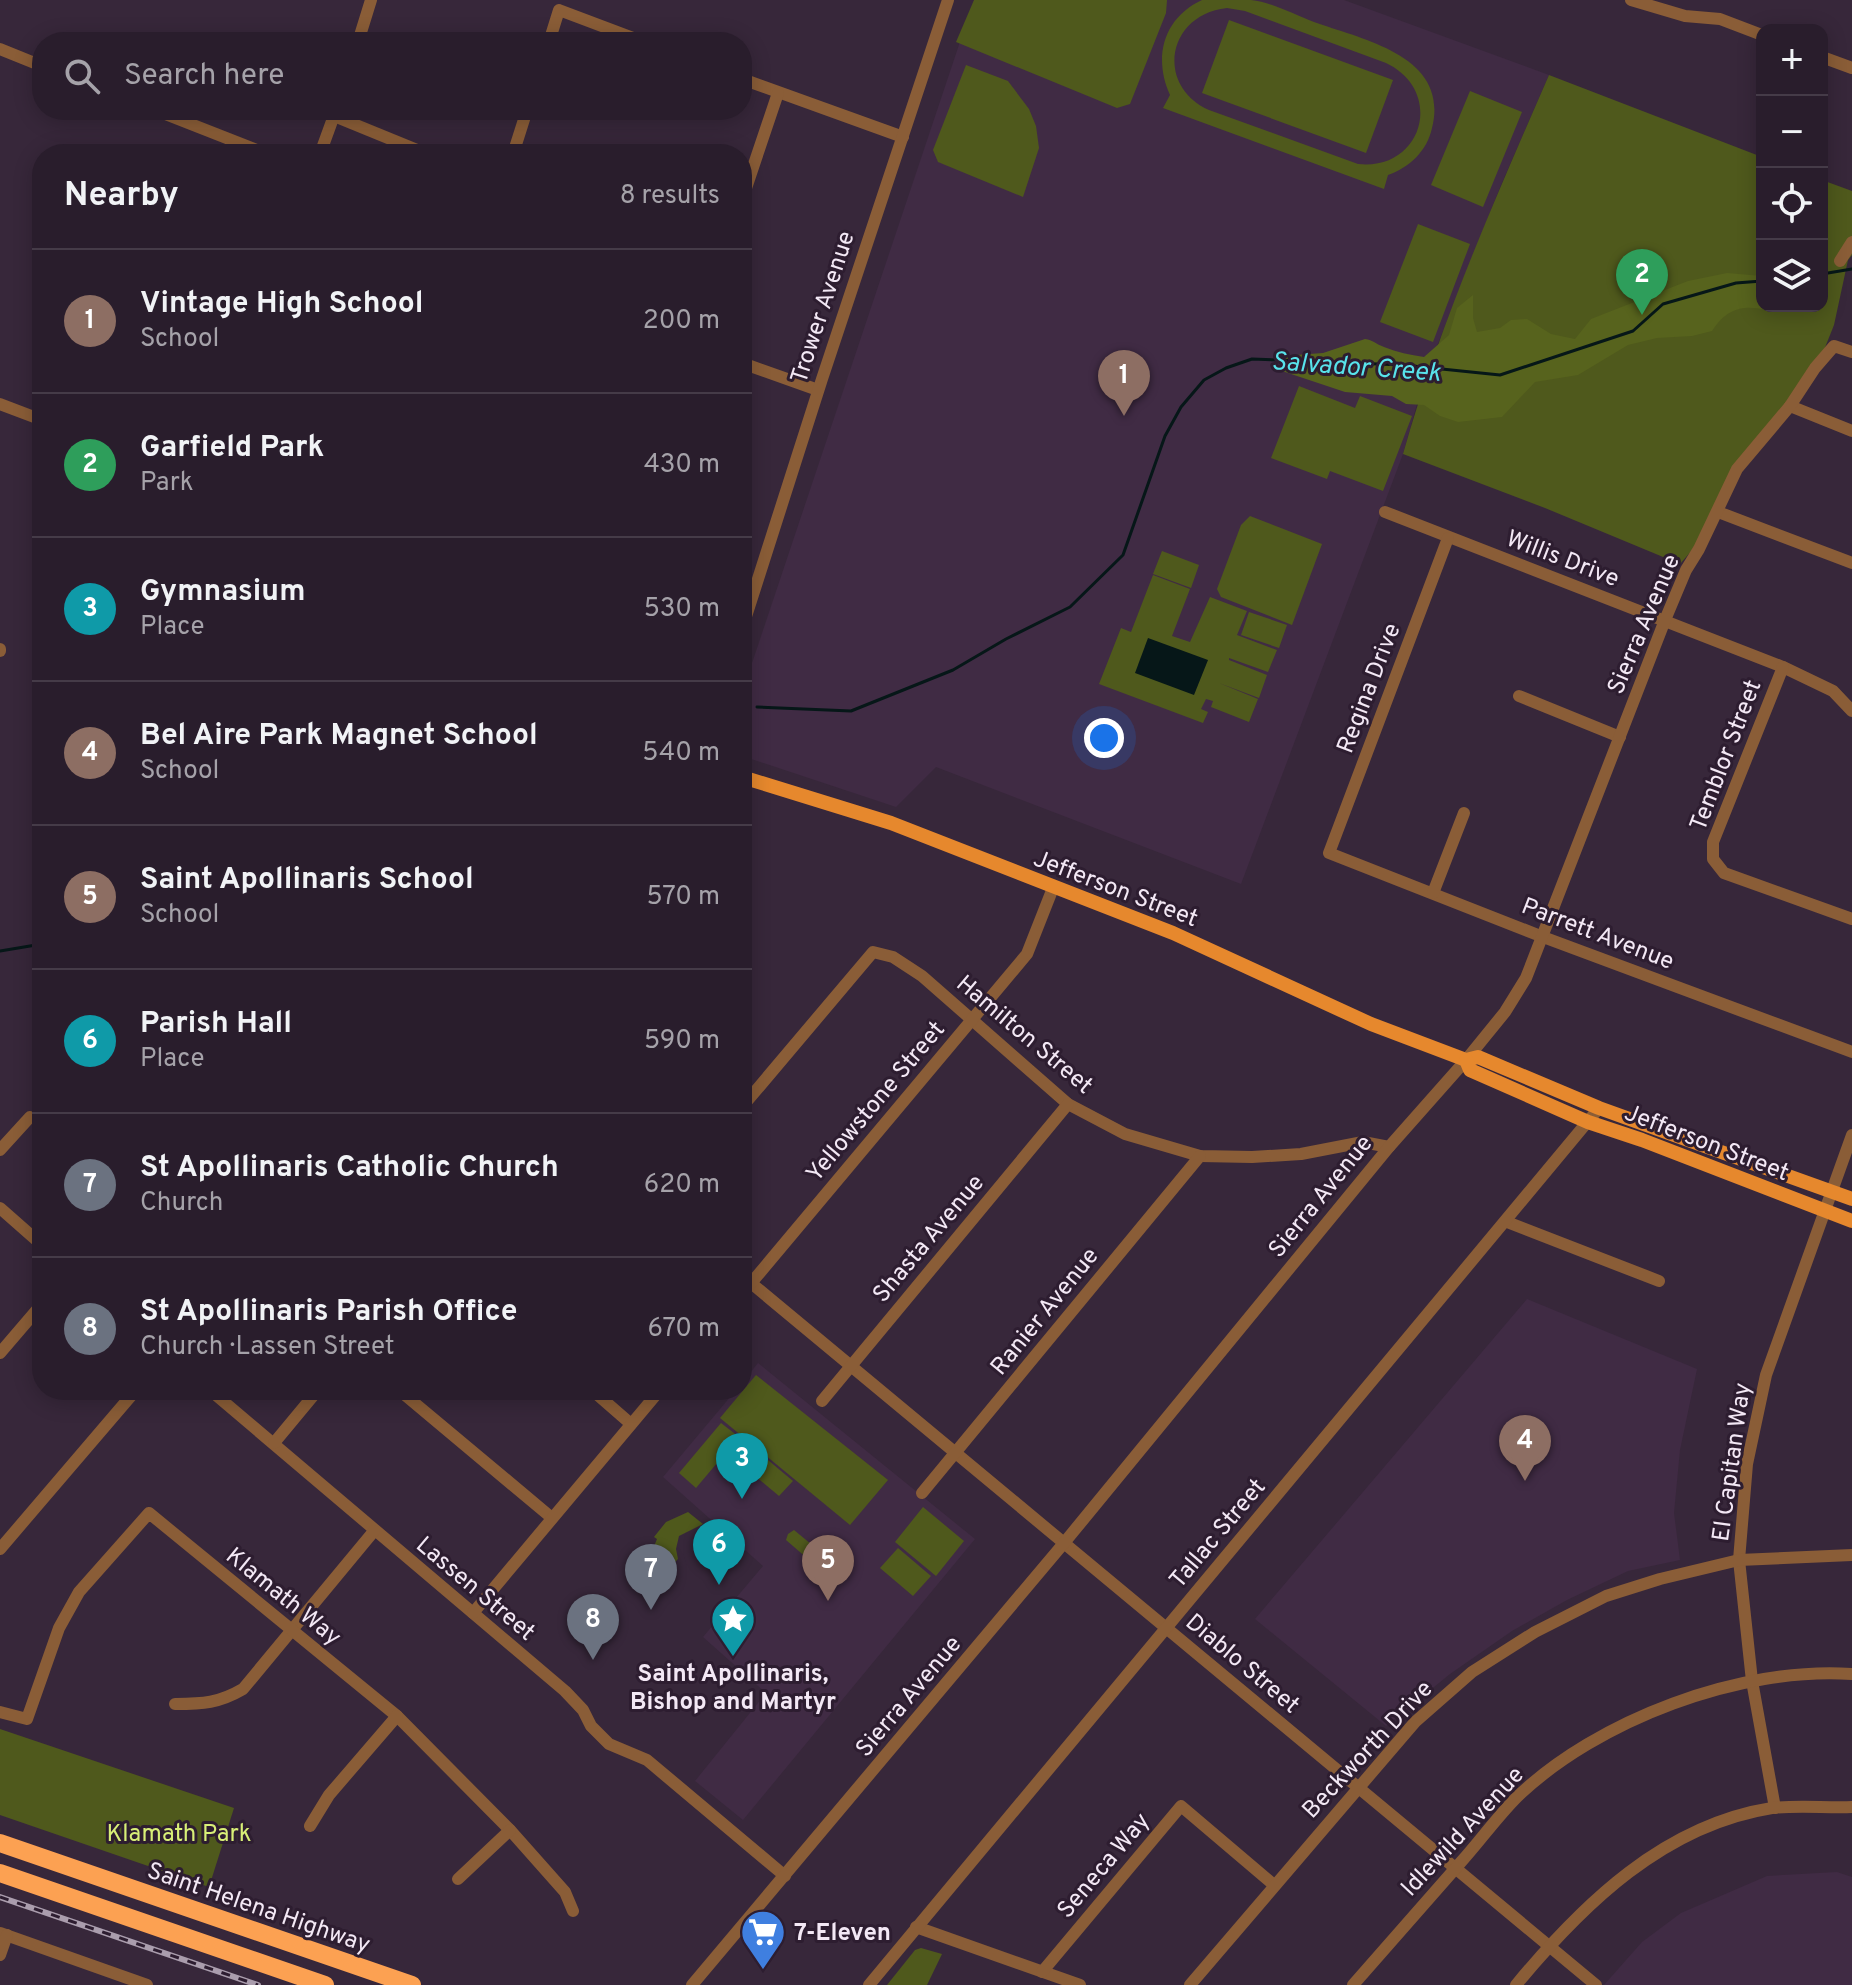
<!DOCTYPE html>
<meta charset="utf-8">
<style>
:root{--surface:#291d2c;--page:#352a38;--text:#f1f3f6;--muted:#a5a2a9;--line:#453b48;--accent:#75c0f6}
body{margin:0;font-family:Overpass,sans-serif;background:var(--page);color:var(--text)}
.controls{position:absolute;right:24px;top:24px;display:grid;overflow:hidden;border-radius:16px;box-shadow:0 4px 20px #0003}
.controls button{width:72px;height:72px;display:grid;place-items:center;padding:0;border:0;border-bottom:2px solid var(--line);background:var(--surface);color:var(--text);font:40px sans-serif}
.you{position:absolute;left:1104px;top:738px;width:28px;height:28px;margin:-20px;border:6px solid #fff;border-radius:50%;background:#1a73e8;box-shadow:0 0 0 12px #1a73e833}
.badge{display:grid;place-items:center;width:52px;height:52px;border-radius:50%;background:var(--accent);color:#fff;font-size:26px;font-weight:700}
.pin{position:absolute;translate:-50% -66px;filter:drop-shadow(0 2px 4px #0008)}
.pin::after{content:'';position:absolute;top:42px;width:28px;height:24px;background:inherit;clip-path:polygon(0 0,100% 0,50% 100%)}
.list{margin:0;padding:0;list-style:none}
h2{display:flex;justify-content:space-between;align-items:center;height:104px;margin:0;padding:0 32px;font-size:34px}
h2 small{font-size:26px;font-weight:400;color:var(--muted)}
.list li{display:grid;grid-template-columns:52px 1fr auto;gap:24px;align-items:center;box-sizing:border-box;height:144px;padding:0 32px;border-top:2px solid var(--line)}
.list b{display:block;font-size:30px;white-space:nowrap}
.list p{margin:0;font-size:26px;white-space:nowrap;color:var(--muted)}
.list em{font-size:26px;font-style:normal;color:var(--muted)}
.icon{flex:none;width:44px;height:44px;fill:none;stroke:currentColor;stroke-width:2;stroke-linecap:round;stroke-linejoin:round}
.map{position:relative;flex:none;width:1852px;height:1985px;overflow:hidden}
.search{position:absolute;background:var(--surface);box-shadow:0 4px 20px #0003;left:32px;top:32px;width:720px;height:88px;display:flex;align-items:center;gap:20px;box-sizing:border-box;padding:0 28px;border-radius:32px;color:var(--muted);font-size:30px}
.panel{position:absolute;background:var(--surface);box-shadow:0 4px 20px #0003;left:32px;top:144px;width:720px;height:1256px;border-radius:32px}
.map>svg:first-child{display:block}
.built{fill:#402b44}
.green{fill:#4f591c;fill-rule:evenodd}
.forest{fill:#57631d}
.water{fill:#061718}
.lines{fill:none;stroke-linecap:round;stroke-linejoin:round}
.stream{stroke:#061718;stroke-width:3}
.minor{stroke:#8a5d37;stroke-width:12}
.major{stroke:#e6882d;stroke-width:14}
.highway{stroke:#fca152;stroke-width:18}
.rail-casing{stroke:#aa9dad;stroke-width:6}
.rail{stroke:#2d1d30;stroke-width:3;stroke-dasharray:9;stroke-linecap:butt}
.labels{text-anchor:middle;stroke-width:6;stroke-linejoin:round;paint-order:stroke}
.street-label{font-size:24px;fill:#f3e8f5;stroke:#2d1d30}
.poi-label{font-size:24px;font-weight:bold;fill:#f3e8f5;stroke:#2d1d30}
.park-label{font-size:24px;fill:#d8ef77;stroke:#2d1d30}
.water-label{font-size:26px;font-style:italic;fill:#58e3eb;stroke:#2d1d30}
</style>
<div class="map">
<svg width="1852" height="1985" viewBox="0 0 1852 1985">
<rect width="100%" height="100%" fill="#37273a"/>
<g class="built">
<polygon points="974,0 1344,0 1549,75 1501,185 1424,379 1403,454 1241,884 936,767 896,807 742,756 742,693"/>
<polygon points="1527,1299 1697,1369 1680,1450 1674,1513 1680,1560 1628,1571 1567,1600 1512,1631 1450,1674 1386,1726 1255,1619"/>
<polygon points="758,1363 975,1539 743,1820 695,1781 766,1693 703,1637 763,1566 663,1477 736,1390 742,1390 742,1383"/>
<polygon points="1837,1872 1852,1877 1852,1985 1604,1985 1642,1942 1681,1913 1767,1876"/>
</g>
<g class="green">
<polygon points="974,0 1167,0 1166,13 1130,104 1117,108 956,42"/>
<path d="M1202 0C1218 0 1235 0 1251 0 1271 2 1295 15 1314 22 1364 40 1450 56 1432 128 1427 151 1410 167 1388 175L1384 189 1163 108 1170 95C1153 58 1163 18 1202 0ZM1227 8 1245 11 1386 63C1445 91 1423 171 1358 164L1209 110C1154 85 1168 14 1227 8Z"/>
<polygon points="1229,20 1393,80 1366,153 1202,93"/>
<polygon points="966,65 1008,81 1029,109 1036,126 1039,148 1023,197 938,162 933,150"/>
<path d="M1549 75 1762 157V306H1822V180L1852 191V255L1848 260 1834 325 1822 355 1766 430 1700 541 1680 564 1545 508 1403 454C1440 323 1495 199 1549 75Z"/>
<polygon points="1470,91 1522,112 1483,207 1431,185"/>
<polygon points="1418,224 1470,244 1433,342 1380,322"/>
<polygon points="1299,386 1355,408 1360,396 1412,416 1383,491 1330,471 1327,479 1271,458"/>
<polygon points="1250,516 1322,544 1292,625 1221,597 1217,589 1241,525"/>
<polygon points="1162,551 1199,565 1191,588 1153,574"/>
<polygon points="1153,575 1190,589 1172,636 1190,642 1210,597 1247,611 1237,635 1277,650 1268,672 1229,658 1229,660 1267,675 1259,698 1219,683 1258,699 1249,722 1211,707 1213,701 1206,699 1201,709 1208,712 1203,723 1099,684 1121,628 1131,632"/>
<polygon points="1249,612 1287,625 1279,648 1241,635"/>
<polygon points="756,1375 888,1480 850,1525 720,1418"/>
<polygon points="721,1423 739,1437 696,1488 679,1473"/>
<polygon points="744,1440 793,1481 779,1496 731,1456"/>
<polygon points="923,1507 964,1541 936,1576 895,1542"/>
<polygon points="688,1512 703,1524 679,1536 676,1549 678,1559 667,1570 660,1573 648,1561 657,1539 654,1537 666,1522"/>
<polygon points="794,1530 846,1573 837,1584 786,1540 788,1534"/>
<polygon points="898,1548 931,1576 913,1596 880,1568"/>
<polygon points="0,1729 234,1808 209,1887 0,1815"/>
<polygon points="921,1948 942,1954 927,1985 887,1985 915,1950"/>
</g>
<path class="forest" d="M1727 273 1762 276V306H1805C1776 326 1742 284 1712 331L1692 336 1657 338 1628 345 1578 375 1535 382 1502 417 1458 422 1440 416 1424 405 1406 404 1392 396 1345 392 1279 370 1282 356 1323 353 1365 339C1373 340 1376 344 1384 347 1397 352 1410 355 1424 357L1449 335 1457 308 1473 295V318L1477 332 1500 328 1511 320 1527 319 1551 334 1575 339 1591 319 1688 281Z"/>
<polygon class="water" points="1148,638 1208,660 1194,695 1135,673"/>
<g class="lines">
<g class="stream">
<polyline points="1822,274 1852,269"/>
<polyline points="757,707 851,711 953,670 1006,639 1070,607 1123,555 1165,436 1181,407 1204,380 1226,368 1252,359 1403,365 1500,375 1633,331 1663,304 1736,283 1762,281"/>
<polyline points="0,951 42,944"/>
</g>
<g class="minor">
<polyline points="1631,0 1685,16 1720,19 1762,35"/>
<polyline points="358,42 371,0"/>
<polyline points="549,42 559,10 644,42"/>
<polyline points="0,49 42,66"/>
<polyline points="1822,57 1852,68"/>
<polyline points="742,79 903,137"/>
<polyline points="155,110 267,154"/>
<polyline points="334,116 427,154"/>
<polyline points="320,154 336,110"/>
<polyline points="513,154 527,110"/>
<polyline points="742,200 778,93"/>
<polyline points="1840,261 1852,242"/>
<polyline points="742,363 818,390"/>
<polyline points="0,404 42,420"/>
<polyline points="1790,406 1852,431"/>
<polyline points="1385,512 1783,667 1833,691 1852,711"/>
<polyline points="1718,512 1852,563"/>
<polyline points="1448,538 1329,853 1543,937 1852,1052"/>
<polyline points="742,629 822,379 948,0"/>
<polyline points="0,649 0,651"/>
<polyline points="1783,667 1713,842 1713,859 1724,873 1852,919"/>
<polyline points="1519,696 1620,737"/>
<polyline points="1433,893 1464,813"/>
<polyline points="742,1107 873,952 893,957 922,976 1068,1104 1125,1134 1200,1156 1252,1157 1301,1154 1363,1142 1389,1147"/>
<polyline points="0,1150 30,1117"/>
<polyline points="0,1208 42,1245"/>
<polyline points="1507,1222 1659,1281"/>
<polyline points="751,1283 1596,1985"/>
<polyline points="742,1294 1027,954 1053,888"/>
<polyline points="0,1353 42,1304"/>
<polyline points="210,1390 565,1691 583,1710 591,1726 609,1744 647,1760 785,1876"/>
<polyline points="399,1390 552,1518"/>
<polyline points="592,1390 631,1424"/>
<polyline points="822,1401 1068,1104"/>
<polyline points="274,1443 318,1390"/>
<polyline points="922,1493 1200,1156"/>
<polyline points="0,1549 136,1390"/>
<polyline points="473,1613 660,1390"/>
<path d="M175 1704C203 1704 219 1703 243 1689L374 1531"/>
<polyline points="0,1712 27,1719 59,1628 79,1592 149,1513 397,1716 510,1830 565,1892 573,1911"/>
<polyline points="1775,1808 1752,1681 1739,1560 1747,1464 1766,1375 1852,1135"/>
<polyline points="310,1826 329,1795 397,1716"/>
<polyline points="458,1879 510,1830"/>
<polyline points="916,1927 1080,1985"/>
<polyline points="0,1933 147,1985"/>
<polyline points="0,1955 7,1935"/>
<polyline points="1042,1972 1181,1806 1274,1885"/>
<polyline points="692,1985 1064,1543 1389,1147 1466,1060 1505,1012 1526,978 1665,620 1686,570 1699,549 1737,469 1790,406 1815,368 1834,346 1852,352"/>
<polyline points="869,1985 1599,1108"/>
<polyline points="1190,1985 1415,1722 1472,1672 1535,1632 1606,1596 1660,1579 1739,1560 1852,1555"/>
<path d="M1353 1985C1389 1944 1425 1903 1461 1862 1480 1841 1497 1817 1517 1797 1597 1720 1741 1666 1852 1674"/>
<path d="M1516 1985C1583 1904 1664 1825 1772 1808 1798 1805 1826 1808 1852 1807"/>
</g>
<g class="major">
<polyline points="742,777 891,823 1173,933 1371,1024 1466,1060 1478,1057 1599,1108 1852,1199"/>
<polyline points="1466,1060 1470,1070 1588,1122 1642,1140 1852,1221"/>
</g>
<g class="highway">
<polyline points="0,1843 412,1985"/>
<polyline points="0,1873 325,1985"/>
</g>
<g class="rail-casing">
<polyline id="rail" points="0,1897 258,1985"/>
</g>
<use href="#rail" class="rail"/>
</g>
<defs>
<g id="sight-pin" transform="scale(2.3)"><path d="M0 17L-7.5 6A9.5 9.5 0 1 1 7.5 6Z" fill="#0f9aa8" stroke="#2d1d30"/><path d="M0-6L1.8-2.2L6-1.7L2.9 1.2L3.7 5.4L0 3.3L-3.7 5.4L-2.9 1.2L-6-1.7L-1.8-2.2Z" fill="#fff"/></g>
<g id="supermarket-pin" transform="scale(2.3)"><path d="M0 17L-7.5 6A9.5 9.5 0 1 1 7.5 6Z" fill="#3f7fe0" stroke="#2d1d30"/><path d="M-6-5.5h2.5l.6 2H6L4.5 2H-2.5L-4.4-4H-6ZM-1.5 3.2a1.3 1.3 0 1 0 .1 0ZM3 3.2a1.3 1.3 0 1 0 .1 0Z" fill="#fff"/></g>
</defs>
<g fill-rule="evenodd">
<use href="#sight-pin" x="733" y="1619"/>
<use href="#supermarket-pin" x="763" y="1932"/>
</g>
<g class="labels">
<g class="street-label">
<text transform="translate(822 307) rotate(-72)" y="8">Trower Avenue</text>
<text transform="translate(1563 558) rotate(21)" y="8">Willis Drive</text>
<text transform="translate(1643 624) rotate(-67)" y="8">Sierra Avenue</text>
<text transform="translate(1368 688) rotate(-69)" y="8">Regina Drive</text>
<text transform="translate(1725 755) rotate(-69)" y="8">Temblor Street</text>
<text transform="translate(1116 888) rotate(21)" y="8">Jefferson Street</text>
<text transform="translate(1598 933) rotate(21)" y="8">Parrett Avenue</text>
<text transform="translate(1025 1034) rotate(40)" y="8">Hamilton Street</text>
<text transform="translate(875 1101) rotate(-50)" y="8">Yellowstone Street</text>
<text transform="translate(1707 1142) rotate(21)" y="8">Jefferson Street</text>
<text transform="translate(1320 1196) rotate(-51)" y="8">Sierra Avenue</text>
<text transform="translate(928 1238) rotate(-50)" y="8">Shasta Avenue</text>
<text transform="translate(1044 1311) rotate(-51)" y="8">Ranier Avenue</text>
<text transform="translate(1731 1462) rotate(-82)" y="8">El Capitan Way</text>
<text transform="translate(1217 1533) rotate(-50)" y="8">Tallac Street</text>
<text transform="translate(476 1588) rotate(40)" y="8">Lassen Street</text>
<text transform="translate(284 1596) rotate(39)" y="8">Klamath Way</text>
<text transform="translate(1243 1663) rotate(40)" y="8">Diablo Street</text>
<text transform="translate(908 1696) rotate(-50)" y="8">Sierra Avenue</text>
<text transform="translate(1367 1749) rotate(-47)" y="8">Beckworth Drive</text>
<text transform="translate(1462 1831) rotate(-47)" y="8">Idlewild Avenue</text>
<text transform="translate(1103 1865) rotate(-50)" y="8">Seneca Way</text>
<text transform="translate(259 1907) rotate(19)" y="8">Saint Helena Highway</text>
</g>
<g class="poi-label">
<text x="733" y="1681">Saint Apollinaris,<tspan x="733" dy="28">Bishop and Martyr</tspan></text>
<text x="794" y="1940" text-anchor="start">7-Eleven</text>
</g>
<g class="park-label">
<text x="179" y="1841">Klamath Park</text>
</g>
<g class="water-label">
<text transform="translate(1356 366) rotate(4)" y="9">Salvador Creek</text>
</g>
</g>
</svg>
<div class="controls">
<button>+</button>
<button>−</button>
<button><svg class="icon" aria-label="locate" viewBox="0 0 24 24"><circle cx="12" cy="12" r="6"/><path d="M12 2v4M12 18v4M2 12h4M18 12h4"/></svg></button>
<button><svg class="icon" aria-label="layers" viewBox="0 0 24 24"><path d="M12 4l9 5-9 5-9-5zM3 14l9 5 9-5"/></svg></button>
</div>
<div class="you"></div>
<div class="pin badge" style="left:1124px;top:416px;background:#8d6e63">1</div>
<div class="pin badge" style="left:1642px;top:315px;background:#2e9e5b">2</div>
<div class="pin badge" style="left:742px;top:1499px;background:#0f9aa8">3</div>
<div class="pin badge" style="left:1525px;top:1481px;background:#8d6e63">4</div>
<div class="pin badge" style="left:828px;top:1601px;background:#8d6e63">5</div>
<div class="pin badge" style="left:719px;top:1585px;background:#0f9aa8">6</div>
<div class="pin badge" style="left:651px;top:1610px;background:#6b7280">7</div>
<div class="pin badge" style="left:593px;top:1660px;background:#6b7280">8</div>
<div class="search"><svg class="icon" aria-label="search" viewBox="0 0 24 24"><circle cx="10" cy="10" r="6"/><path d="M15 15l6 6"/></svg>Search here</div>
<section class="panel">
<h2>Nearby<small>8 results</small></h2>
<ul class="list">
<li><span class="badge" style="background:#8d6e63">1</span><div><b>Vintage High School</b><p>School</p></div><em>200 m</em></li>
<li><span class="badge" style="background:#2e9e5b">2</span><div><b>Garfield Park</b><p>Park</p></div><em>430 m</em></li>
<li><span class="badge" style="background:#0f9aa8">3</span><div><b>Gymnasium</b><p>Place</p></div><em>530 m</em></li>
<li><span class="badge" style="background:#8d6e63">4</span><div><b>Bel Aire Park Magnet School</b><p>School</p></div><em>540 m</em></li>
<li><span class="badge" style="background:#8d6e63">5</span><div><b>Saint Apollinaris School</b><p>School</p></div><em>570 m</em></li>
<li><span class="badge" style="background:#0f9aa8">6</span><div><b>Parish Hall</b><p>Place</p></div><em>590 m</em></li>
<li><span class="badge" style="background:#6b7280">7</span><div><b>St Apollinaris Catholic Church</b><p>Church</p></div><em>620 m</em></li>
<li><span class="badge" style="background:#6b7280">8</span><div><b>St Apollinaris Parish Office</b><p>Church · Lassen Street</p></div><em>670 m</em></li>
</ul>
</section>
</div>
